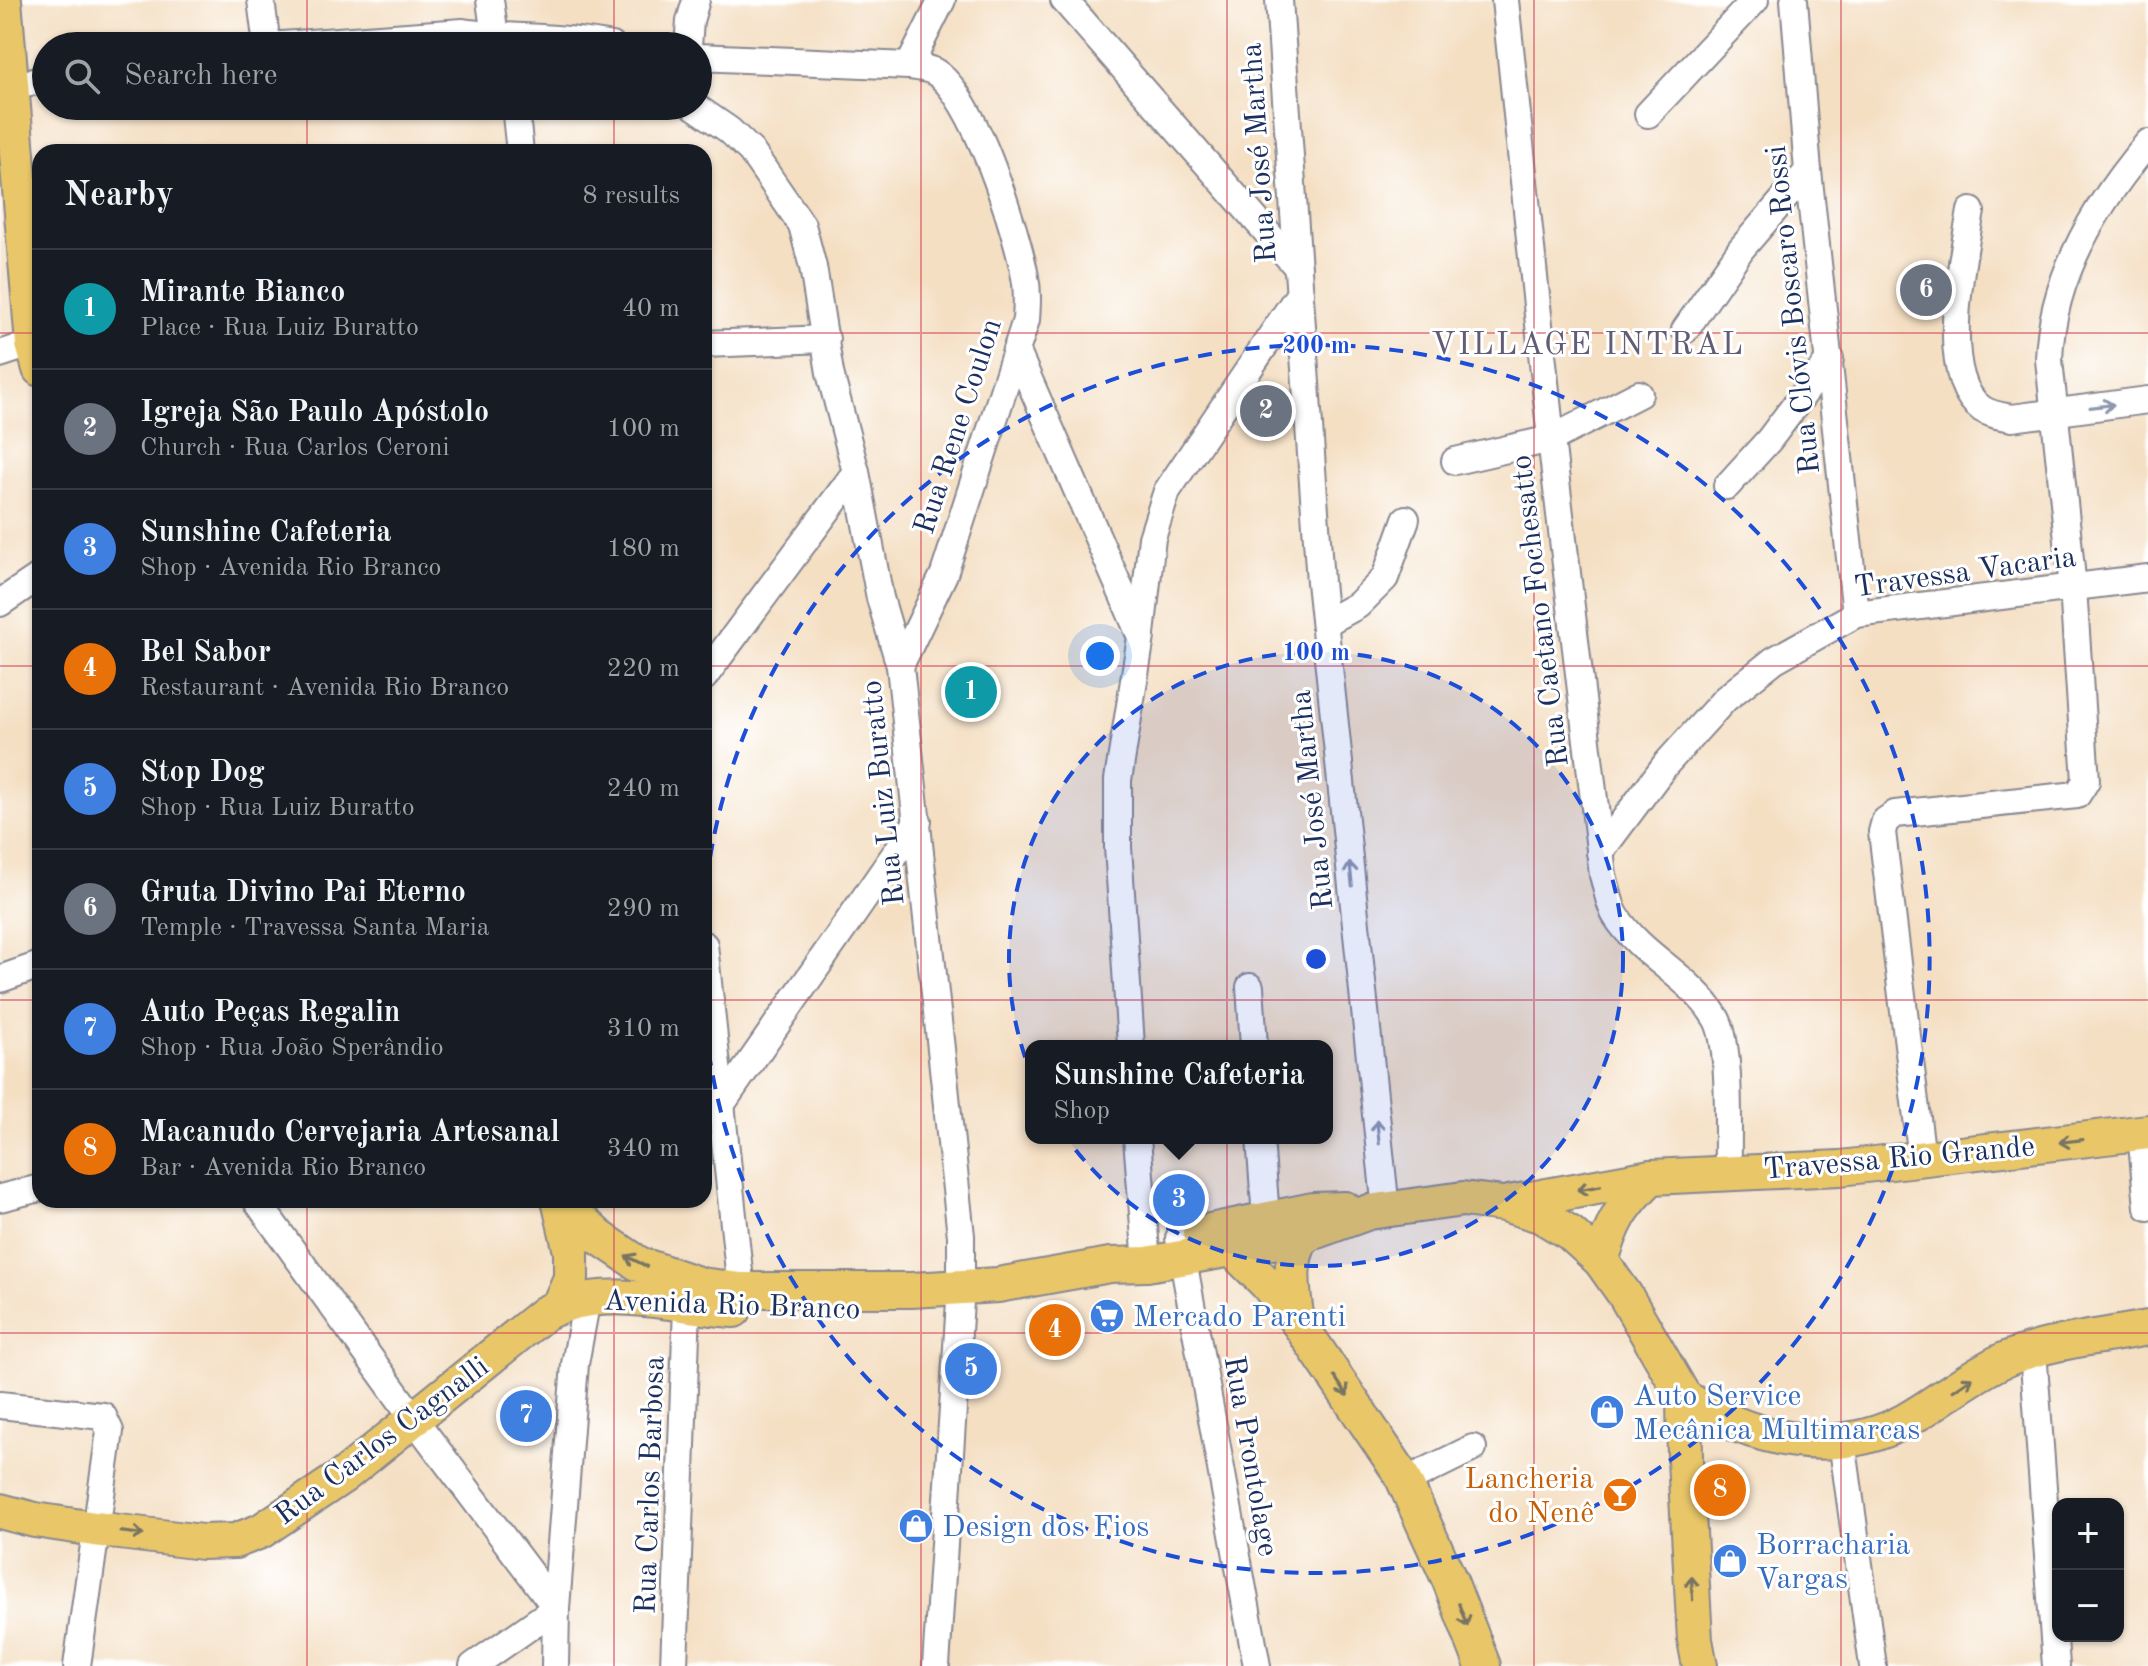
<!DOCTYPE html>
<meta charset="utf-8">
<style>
:root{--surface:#171b24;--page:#20242c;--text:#f1f3f6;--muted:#9ea1a6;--line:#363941;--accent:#d1495b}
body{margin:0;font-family:"Old Standard TT",serif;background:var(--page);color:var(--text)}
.controls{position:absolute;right:24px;bottom:24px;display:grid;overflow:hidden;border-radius:16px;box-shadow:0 2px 6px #0004}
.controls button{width:72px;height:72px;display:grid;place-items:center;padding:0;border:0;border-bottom:2px solid var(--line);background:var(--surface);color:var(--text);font:40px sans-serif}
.you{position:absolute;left:1100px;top:656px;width:28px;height:28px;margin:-20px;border:6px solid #fff;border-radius:50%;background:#1a73e8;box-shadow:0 0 0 12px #1a73e833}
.badge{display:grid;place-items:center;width:52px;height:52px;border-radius:50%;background:var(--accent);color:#fff;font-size:26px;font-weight:700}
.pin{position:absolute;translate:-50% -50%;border:4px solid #fff;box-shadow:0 2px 8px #0006}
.popup{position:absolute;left:1025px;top:1040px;width:308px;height:104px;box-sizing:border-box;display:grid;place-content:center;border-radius:16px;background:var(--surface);filter:drop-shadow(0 2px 6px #0005);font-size:26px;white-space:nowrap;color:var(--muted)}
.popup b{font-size:30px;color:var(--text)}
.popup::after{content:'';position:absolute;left:50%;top:100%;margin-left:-16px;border:16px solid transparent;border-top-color:var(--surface)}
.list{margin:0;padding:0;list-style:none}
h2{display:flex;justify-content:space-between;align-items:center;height:104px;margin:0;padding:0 32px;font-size:34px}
h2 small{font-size:26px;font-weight:400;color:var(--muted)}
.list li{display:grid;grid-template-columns:52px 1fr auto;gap:24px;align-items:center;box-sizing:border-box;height:120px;padding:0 32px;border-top:2px solid var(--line)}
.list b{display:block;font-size:30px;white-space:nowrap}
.list p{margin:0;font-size:26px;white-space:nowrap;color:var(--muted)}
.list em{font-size:26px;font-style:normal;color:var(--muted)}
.icon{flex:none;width:44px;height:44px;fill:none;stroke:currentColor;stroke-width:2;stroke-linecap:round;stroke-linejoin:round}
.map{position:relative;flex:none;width:2148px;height:1666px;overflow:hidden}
.search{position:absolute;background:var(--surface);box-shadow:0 2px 6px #0004;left:32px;top:32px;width:680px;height:88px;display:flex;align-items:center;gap:20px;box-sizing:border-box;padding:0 28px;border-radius:44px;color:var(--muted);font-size:30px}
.panel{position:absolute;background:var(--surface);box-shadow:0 2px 6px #0004;left:32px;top:144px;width:680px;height:1064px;border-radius:24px}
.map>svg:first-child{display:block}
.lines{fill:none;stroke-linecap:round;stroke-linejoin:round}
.minor-casing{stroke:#888790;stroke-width:30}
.major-casing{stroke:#888790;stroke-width:38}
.minor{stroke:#fff;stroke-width:26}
.major{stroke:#e9c769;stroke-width:34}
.oneway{stroke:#8d97ae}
.oneway2{stroke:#787363}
.grid{fill:none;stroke:#d1495b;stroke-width:2;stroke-opacity:0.55}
.ring{fill:none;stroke:#1d4ed8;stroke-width:4;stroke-dasharray:14 10}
.labels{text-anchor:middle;stroke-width:6;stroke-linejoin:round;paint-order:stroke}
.street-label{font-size:30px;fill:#1b2f5e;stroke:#fff}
.shop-label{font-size:30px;fill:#366cbe;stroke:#fff;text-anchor:start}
.food-label{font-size:30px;fill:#c56008;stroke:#fff;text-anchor:end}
.neighbourhood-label{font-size:32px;letter-spacing:2px;fill:#635c75;stroke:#fff}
.centre{fill:#1d4ed8;stroke:#fff;stroke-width:4}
.ring-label{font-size:24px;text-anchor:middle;font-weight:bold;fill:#1d4ed8;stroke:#fff;stroke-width:6;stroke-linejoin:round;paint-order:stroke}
</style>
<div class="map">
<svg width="2148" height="1666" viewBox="0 0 2148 1666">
<rect width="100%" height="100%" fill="#fff"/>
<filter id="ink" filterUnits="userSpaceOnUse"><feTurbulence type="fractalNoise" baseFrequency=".0125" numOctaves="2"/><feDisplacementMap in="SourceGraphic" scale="16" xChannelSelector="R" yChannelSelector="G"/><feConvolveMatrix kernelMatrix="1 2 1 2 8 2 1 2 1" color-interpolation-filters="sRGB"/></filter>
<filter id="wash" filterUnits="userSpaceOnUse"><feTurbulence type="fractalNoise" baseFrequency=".006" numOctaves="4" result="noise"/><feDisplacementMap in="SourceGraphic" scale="32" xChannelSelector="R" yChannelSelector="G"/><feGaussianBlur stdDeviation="1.8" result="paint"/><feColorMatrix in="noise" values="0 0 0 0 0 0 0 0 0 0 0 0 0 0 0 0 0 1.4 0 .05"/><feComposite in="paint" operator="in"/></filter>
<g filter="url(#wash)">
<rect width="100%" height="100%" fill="#f4dfc3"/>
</g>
<g filter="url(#ink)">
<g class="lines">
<g class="minor-casing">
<g id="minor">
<polyline points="261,0 267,46"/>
<polyline points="490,0 495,37 501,46"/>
<polyline points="1064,0 1298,268"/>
<polyline points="1279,0 1320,582 1386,1210"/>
<path d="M1505 0 1551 439 1603 875C1607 888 1609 905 1616 916 1642 957 1691 976 1716 1018 1732 1045 1727 1137 1728 1172"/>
<polyline points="1794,0 1808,171 1856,614"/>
<path d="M268 46 463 32C513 39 563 36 612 46"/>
<polyline points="688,46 690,21 696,0"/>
<path d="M698 57 909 66C916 67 926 68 933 71 973 91 1017 232 1025 277 1028 291 1027 305 1026 320L944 574 900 666"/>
<polyline points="909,66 942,0"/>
<polyline points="0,87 46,80"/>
<polyline points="515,106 520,152"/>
<polyline points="694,106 729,130 751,151 802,225 813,267 830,373 856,472 880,598 900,666 961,1236 961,1286 936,1666"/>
<polyline points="1648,114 1755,0"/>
<path d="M1971 211C1963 257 1936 377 1982 409 1991 415 2002 416 2012 418L2148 400"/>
<polyline points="1685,330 1741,249 1808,171"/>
<polyline points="704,344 826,339"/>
<polyline points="1016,350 1141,637 1118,780 1118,847 1131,1046"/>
<polyline points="0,354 40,341"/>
<polyline points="1455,461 1551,439 1639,394"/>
<polyline points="1727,486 1769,440 1830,359"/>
<polyline points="0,603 40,576"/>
<polyline points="1325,623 1358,605 1385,578 1406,519"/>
<polyline points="1141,634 1152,538 1167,491 1300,293"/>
<polyline points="704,677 856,472"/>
<polyline points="1600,852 1666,764 1725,699 1774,660 1856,614 2148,578"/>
<polyline points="704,945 741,1290"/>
<polyline points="0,979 40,965"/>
<polyline points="1250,987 1254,1046"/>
<polyline points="723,1102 918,821"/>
<polyline points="2141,1133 2148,1207"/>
<polyline points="1137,1138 1147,1264"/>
<polyline points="1260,1138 1266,1218"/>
<path d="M1922 1159 1882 832 1885 821 1895 814 2077 795 2086 781 2073 588 2049 360C2051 278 2095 205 2148 143"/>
<polyline points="0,1198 40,1188"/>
<polyline points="256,1200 414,1419 556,1608 473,1666"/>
<polyline points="1179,1238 1257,1666"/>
<polyline points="2033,1350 2056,1666"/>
<polyline points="0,1405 103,1416 110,1431 77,1666"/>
<polyline points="1842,1441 1873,1666"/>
<polyline points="1404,1482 1473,1448"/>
<polyline points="555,1666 556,1608 575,1364 587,1299"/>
<polyline points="674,1666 687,1306"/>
</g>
</g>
<g class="major-casing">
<g id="major">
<polyline points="4,0 33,344 40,369"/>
<polyline points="559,1200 599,1237 639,1264 701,1285 741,1290 911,1290 998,1285 1110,1265 1147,1264 1300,1237 1369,1212 1463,1199 1504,1204 1540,1215 1570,1233 1601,1261 1625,1295 1684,1397 1685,1460 1695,1640 1700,1666"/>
<polyline points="559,1200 571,1252 571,1278 559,1305"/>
<polyline points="1509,1203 1651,1177 1840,1168 2148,1132"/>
<polyline points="1200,1233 1313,1210 1345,1209"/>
<polyline points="1232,1249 1267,1284 1298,1322 1401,1474 1450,1581 1483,1666"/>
<path d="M1601 1261C1613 1221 1621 1207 1651 1177"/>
<path d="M1297 1321C1292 1288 1285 1251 1312 1225"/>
<path d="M1684 1397C1749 1439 1832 1460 1905 1421 1939 1402 1969 1376 2004 1360 2049 1341 2101 1337 2148 1328"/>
<path d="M0 1511 35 1520 95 1529 202 1542 235 1541 261 1531 343 1476 545 1313C603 1282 672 1306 734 1310"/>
</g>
</g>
<use href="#minor" class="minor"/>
<use href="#major" class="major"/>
</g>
<defs><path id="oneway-shaft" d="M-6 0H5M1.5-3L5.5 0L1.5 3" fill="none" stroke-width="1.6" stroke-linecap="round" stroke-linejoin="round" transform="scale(2)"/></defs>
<g class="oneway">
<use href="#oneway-shaft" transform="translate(2102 406) rotate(-7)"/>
<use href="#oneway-shaft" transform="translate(1351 874) rotate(-96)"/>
<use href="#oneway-shaft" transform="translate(1378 1132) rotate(-96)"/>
</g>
<g class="oneway2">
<use href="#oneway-shaft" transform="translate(2071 1141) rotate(173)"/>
<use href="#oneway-shaft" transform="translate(1589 1188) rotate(170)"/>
<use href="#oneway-shaft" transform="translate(636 1261) rotate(-153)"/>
<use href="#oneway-shaft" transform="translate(1963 1384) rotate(-34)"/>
<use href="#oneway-shaft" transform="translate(1341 1386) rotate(56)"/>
<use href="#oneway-shaft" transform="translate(132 1533) rotate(7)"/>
<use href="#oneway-shaft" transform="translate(1692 1588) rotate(-93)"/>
<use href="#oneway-shaft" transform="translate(1463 1615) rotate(69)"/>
</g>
</g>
<path class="grid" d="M307 0V46M614 0V46M921 0V1666M1227 0V1666M1534 0V1666M1841 0V1666M307 106V152M614 106V152M0 333H40M704 333H2148M0 666H40M704 666H2148M0 1000H40M704 1000H2148M307 1200V1666M614 1200V1666M0 1333H2148"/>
<circle cx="1316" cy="959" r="307" fill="#1d4ed8" fill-opacity=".12"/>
<g class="ring">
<circle cx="1316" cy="959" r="307"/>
<path d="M704 905A614 614 0 1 1 704 1013"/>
</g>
<defs>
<g id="supermarket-disc" transform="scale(1.8)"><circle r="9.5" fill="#3f7fe0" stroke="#fff"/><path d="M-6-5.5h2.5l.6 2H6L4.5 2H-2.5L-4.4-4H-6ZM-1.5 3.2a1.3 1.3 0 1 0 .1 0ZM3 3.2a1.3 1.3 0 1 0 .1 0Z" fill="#fff"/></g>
<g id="shop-disc" transform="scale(1.8)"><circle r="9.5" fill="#3f7fe0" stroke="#fff"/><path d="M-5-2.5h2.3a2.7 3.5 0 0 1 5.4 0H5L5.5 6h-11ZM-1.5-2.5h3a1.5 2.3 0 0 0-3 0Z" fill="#fff"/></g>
<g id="bar-disc" transform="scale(1.8)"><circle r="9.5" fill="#e8710a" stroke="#fff"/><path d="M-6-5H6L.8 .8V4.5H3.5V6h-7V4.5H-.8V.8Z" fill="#fff"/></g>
</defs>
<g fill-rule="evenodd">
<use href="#supermarket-disc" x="1107" y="1316"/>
<use href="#shop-disc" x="1607" y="1412"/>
<use href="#bar-disc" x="1620" y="1495"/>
<use href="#shop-disc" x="916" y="1526"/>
<use href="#shop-disc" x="1730" y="1561"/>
</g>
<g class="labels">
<g class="street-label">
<text transform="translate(1258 153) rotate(-94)" y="10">Rua José Martha</text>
<text transform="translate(1792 310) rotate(-96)" y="10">Rua Clóvis Boscaro Rossi</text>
<text transform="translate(957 426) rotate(-72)" y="10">Rua Rene Coulon</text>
<text transform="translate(1965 571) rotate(-8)" y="10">Travessa Vacaria</text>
<text transform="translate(1539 611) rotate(-97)" y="10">Rua Caetano Fochesatto</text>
<text transform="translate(882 793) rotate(-96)" y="10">Rua Luiz Buratto</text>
<text transform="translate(1311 800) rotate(-96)" y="10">Rua José Martha</text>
<text transform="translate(1899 1157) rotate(-5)" y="10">Travessa Rio Grande</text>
<text transform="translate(732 1304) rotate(2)" y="10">Avenida Rio Branco</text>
<text transform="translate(381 1440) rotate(-37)" y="10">Rua Carlos Cagnalli</text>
<text transform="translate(1252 1456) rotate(80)" y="10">Rua Prontolage</text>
<text transform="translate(649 1485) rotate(-88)" y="10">Rua Carlos Barbosa</text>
</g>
<g class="shop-label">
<text x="1133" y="1326">Mercado Parenti</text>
<text x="1633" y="1405">Auto Service<tspan x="1633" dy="34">Mecânica Multimarcas</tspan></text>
<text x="942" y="1536">Design dos Fios</text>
<text x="1756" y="1554">Borracharia<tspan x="1756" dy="34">Vargas</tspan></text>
</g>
<g class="food-label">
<text x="1594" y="1488">Lancheria<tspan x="1594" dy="34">do Nenê</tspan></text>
</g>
<g class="neighbourhood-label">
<text x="1588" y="354">VILLAGE INTRAL</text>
</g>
</g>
<circle cx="1316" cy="959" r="12" class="centre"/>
<g class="ring-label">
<text x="1316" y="353">200 m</text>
<text x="1316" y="660">100 m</text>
</g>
</svg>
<div class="controls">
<button>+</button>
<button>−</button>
</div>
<div class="you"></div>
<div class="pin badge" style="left:971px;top:692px;background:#0f9aa8">1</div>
<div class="pin badge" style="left:1266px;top:411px;background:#6b7280">2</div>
<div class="pin badge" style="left:1179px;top:1200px;background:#3f7fe0">3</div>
<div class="popup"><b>Sunshine Cafeteria</b>Shop</div>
<div class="pin badge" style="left:1055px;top:1330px;background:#e8710a">4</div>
<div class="pin badge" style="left:971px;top:1369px;background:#3f7fe0">5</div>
<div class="pin badge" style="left:1926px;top:290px;background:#6b7280">6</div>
<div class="pin badge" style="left:526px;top:1416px;background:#3f7fe0">7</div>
<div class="pin badge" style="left:1720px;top:1490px;background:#e8710a">8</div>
<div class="search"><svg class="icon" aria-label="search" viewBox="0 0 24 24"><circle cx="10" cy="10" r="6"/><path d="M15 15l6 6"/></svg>Search here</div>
<section class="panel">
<h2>Nearby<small>8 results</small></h2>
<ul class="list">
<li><span class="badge" style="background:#0f9aa8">1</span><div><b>Mirante Bianco</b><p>Place · Rua Luiz Buratto</p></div><em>40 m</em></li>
<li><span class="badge" style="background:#6b7280">2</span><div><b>Igreja São Paulo Apóstolo</b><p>Church · Rua Carlos Ceroni</p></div><em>100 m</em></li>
<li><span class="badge" style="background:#3f7fe0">3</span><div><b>Sunshine Cafeteria</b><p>Shop · Avenida Rio Branco</p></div><em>180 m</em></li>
<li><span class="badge" style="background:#e8710a">4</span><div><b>Bel Sabor</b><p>Restaurant · Avenida Rio Branco</p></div><em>220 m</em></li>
<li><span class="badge" style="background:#3f7fe0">5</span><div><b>Stop Dog</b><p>Shop · Rua Luiz Buratto</p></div><em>240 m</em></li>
<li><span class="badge" style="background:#6b7280">6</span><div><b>Gruta Divino Pai Eterno</b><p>Temple · Travessa Santa Maria</p></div><em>290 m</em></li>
<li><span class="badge" style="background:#3f7fe0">7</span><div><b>Auto Peças Regalin</b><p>Shop · Rua João Sperândio</p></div><em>310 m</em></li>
<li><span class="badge" style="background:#e8710a">8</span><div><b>Macanudo Cervejaria Artesanal</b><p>Bar · Avenida Rio Branco</p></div><em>340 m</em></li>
</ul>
</section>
</div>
